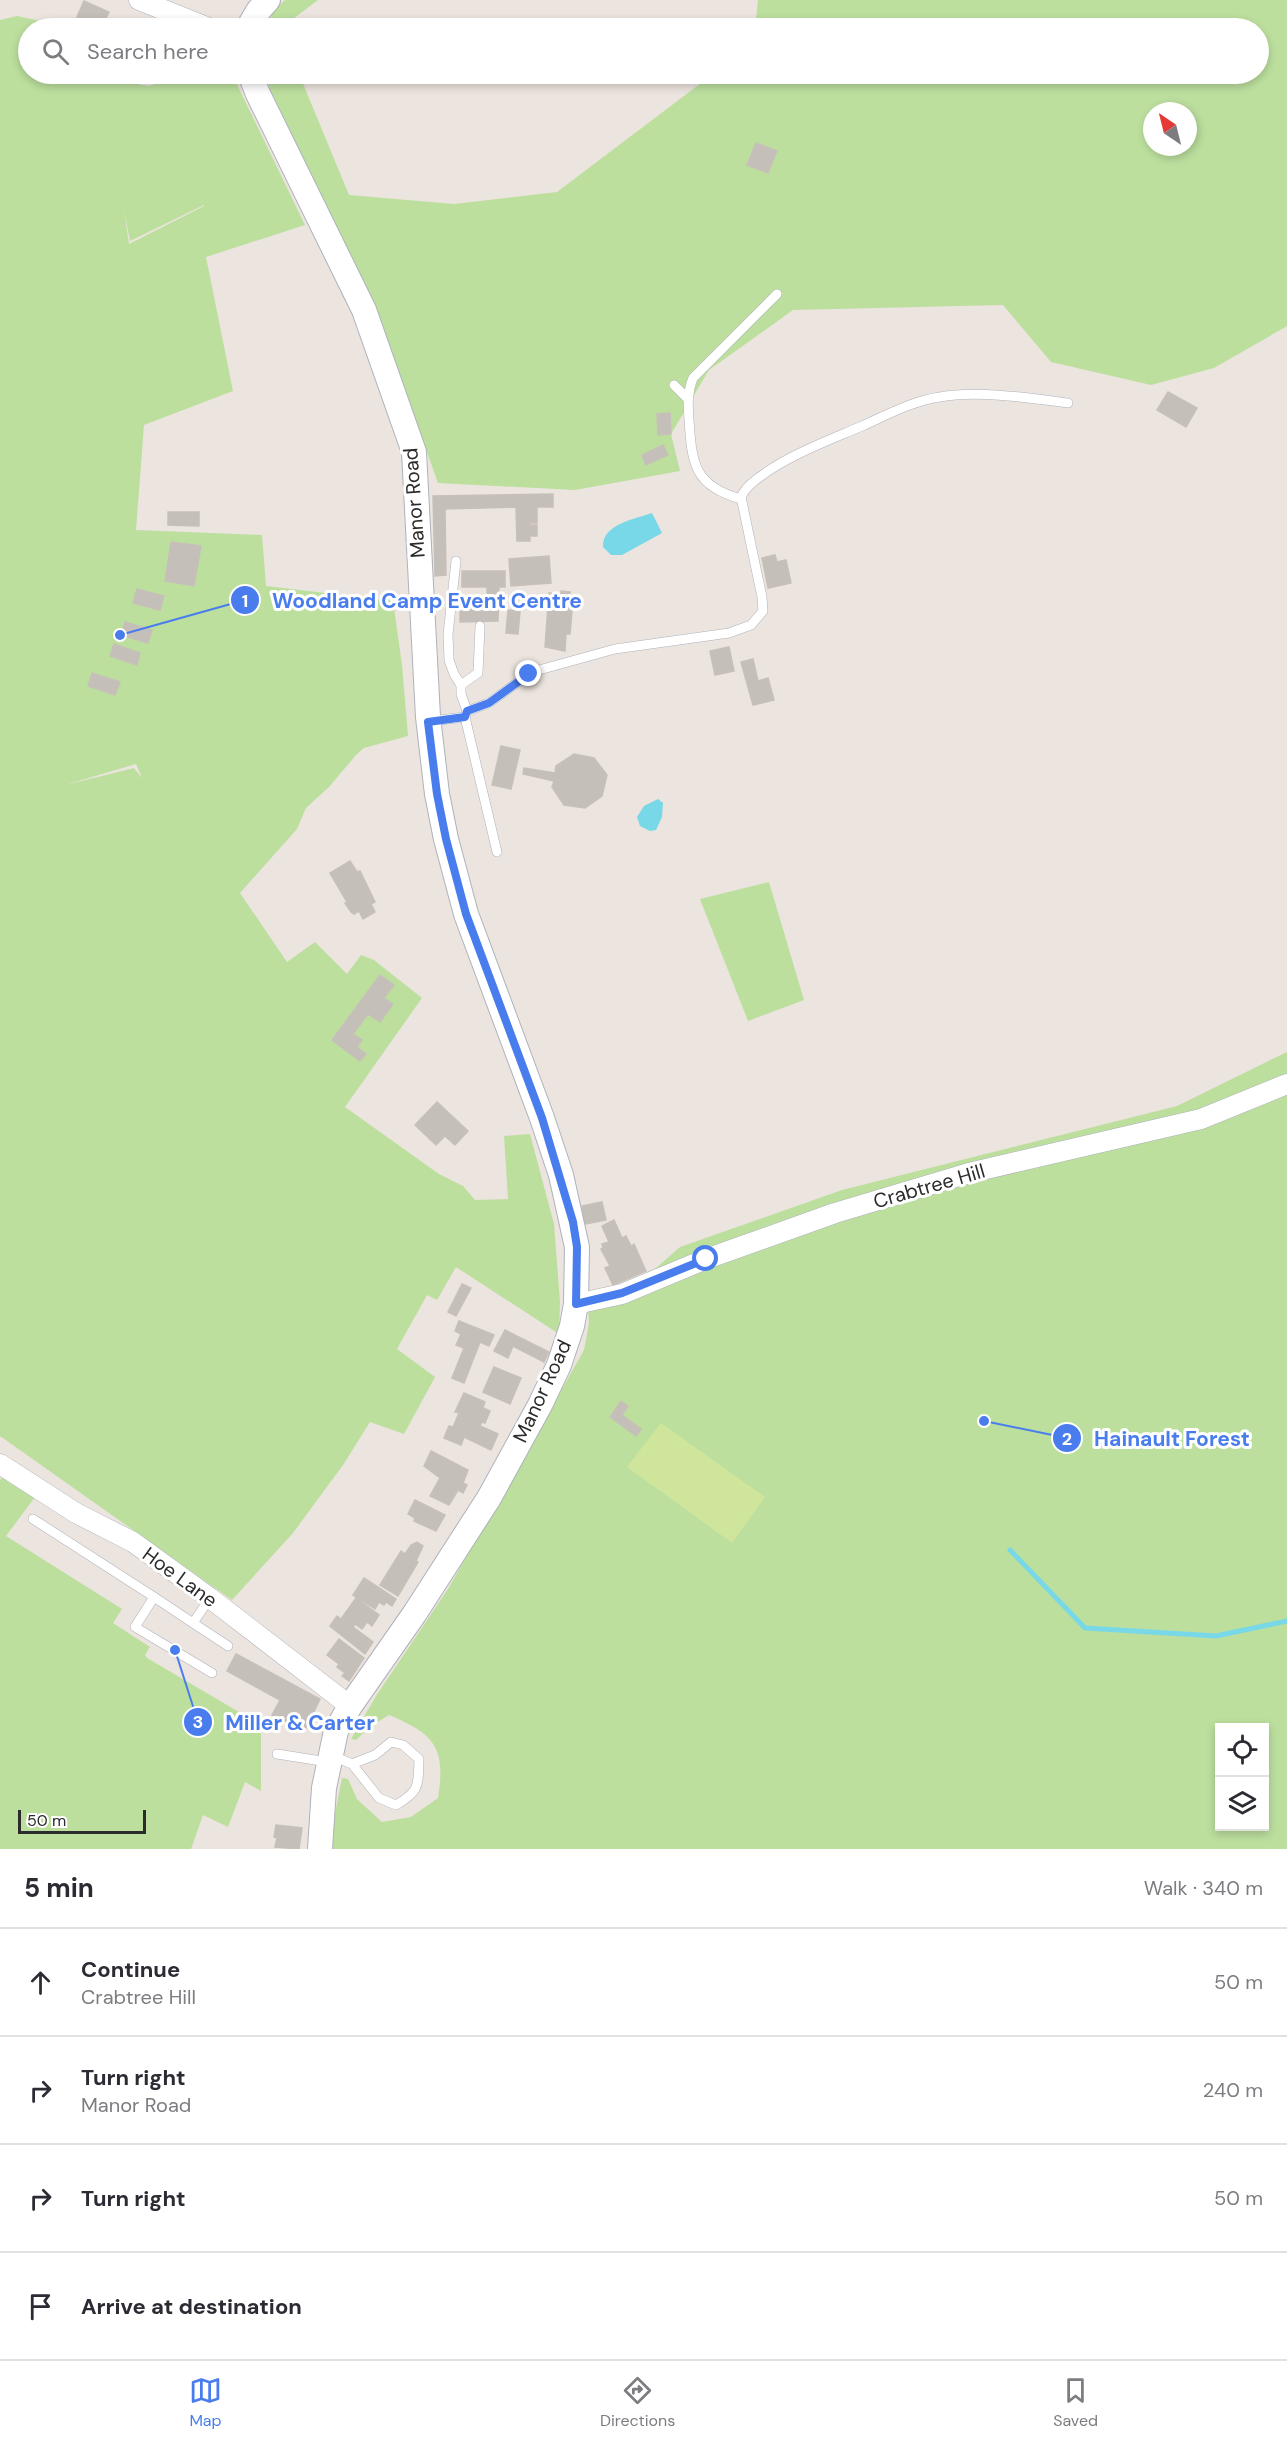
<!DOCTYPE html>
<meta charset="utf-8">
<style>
:root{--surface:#fff;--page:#f2f2f3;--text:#2b2b33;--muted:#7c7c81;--line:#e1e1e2;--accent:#497dee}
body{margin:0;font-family:"DM Sans",sans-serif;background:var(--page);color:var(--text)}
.controls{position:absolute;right:18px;bottom:18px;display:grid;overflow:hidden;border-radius:0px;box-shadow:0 3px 9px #0003}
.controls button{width:54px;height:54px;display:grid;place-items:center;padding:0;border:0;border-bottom:2px solid var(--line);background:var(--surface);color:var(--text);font:30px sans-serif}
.compass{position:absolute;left:1143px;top:102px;width:54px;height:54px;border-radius:50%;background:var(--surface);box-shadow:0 3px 9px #0003;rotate:325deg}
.scale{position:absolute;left:18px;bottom:15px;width:128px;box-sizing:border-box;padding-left:6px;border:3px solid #2b2b2b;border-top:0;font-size:16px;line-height:21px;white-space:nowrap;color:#2b2b2b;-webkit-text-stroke:4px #fff;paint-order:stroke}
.stop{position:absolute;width:18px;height:18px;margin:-14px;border:4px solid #497dee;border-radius:50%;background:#fff}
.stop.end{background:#497dee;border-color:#fff;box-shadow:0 2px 6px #0008}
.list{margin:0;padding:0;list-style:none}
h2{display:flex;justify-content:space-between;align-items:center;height:78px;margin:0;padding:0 24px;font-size:26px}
h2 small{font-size:20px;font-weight:400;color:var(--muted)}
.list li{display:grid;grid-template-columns:39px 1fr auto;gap:18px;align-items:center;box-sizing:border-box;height:108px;padding:0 24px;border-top:2px solid var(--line)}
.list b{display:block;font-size:22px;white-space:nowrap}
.list p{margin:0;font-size:20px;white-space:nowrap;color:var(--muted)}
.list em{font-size:20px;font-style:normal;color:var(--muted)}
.icon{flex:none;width:33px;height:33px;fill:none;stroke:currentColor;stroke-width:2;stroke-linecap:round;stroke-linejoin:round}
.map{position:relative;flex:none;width:1287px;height:1849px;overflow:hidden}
.search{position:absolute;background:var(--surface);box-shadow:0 3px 9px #0003;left:18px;right:18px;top:18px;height:66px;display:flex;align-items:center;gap:15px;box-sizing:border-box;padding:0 21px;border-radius:33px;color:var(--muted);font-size:22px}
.sheet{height:510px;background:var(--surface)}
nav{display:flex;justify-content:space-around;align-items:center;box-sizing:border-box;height:84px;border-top:2px solid var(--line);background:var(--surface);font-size:16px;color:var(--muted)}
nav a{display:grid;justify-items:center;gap:3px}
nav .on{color:var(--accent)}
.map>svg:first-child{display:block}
.green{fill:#bcdf9e;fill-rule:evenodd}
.pitch{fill:#cfe59b}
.water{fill:#78d8e7}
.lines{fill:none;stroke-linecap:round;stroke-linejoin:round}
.stream{stroke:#78d8e7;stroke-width:5}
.building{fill:#c5bfb9;stroke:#c7c0b8;stroke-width:1.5}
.service-casing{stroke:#aeb2bb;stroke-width:10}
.minor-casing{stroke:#aeb2bb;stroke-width:21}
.tertiary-casing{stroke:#aeb2bb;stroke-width:26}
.service{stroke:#fff;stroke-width:9}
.minor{stroke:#fff;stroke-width:20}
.tertiary{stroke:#fff;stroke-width:24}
.route{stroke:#497dee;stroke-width:8}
.labels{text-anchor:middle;stroke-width:6;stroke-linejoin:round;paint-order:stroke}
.street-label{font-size:20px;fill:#2b2b2b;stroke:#fff}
.leader{fill:none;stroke:#497dee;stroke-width:2}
.callout-dot{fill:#497dee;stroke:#fff;stroke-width:2}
.mark-label{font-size:18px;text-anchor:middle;font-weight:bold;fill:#fff}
.callout-label{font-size:21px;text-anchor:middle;font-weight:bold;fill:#497dee;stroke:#fff;stroke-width:6;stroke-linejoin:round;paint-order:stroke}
</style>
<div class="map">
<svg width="1287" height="1849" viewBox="0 0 1287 1849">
<rect width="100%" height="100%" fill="#ece4de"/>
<g class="green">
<polygon points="285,0 318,0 281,28 265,28 276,8"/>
<path d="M758 0H1287V326L1214 368 1151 385 1051 362 1003 305 793 310 709 370 671 434 680 471 575 490 438 483 375 305 270 89 266 74H299L349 195 454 204 557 192 713 74H1258V28H755ZM1152 111H1188V147H1152Z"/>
<path d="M17 16 73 28H28V74H121L141 85 149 86 158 83 163 77 162 74H232L305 225 206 257 233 391 144 425 136 530 262 535 266 586 393 601 402 665 408 736 364 748 356 755 329 787 306 808 297 829 240 893 287 962 315 942 347 974 361 955 374 960 422 998 345 1107 439 1174 463 1186 475 1200 508 1199 504 1136 530 1134 554 1224 560 1302 559 1334 456 1267 437 1300 427 1295 397 1349 435 1377 404 1434 370 1422 343 1465 293 1533 232 1600 0 1436V20ZM204 205V206L129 244 124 210 130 241ZM136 764 142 778 134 768 65 785Z"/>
<polygon points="769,882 804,1000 748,1021 700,899"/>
<path d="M1287 1052V1849H328L342 1778 348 1779 357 1799 382 1822 411 1817 438 1798C446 1748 435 1734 389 1715L371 1726 356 1740 351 1739 376 1696 448 1589 584 1350 589 1323 587 1294 612 1291 656 1268 680 1247 842 1190 1177 1106ZM1220 1728H1264V1826H1220Z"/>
<polygon points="3,1476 35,1497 6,1536 122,1609 113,1623 150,1647 145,1655 147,1658 261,1725 261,1791 245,1782 228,1827 203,1815 191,1849 0,1849 0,1480"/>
</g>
<polygon class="pitch" points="661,1423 765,1497 732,1543 627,1467"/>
<g class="water">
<path d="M652 513 662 533 622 555H611L603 547C602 524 635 519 652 513Z"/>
<polygon points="658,799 663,803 662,817 656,830 650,831 640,826 637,817 644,806"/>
</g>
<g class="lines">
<polyline class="stream" points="1010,1550 1085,1628 1216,1636 1287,1621"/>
</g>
<g class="building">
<polygon points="84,1 109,12 101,28 77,17"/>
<polygon points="756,143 777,151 768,173 747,165"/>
<polygon points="1168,392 1197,408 1186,427 1157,410"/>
<polygon points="670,413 671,434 658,435 657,414"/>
<polygon points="663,445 668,455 646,465 642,455"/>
<polygon points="553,494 553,507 537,507 537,523 530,523 530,525 537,525 537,536 530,536 530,541 517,541 516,507 445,509 446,575 435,576 433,496"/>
<polygon points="168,512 199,512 199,526 168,525"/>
<polygon points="171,542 201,546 194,586 165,581"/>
<polygon points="775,555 777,562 786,560 791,583 768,588 762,558"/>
<polygon points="549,556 551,583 511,586 509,559"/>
<polygon points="462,571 505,571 505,587 499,587 498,621 460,622 460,606 487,606 487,587 462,587"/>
<polygon points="137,589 164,596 160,610 133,603"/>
<polygon points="561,591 570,592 569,611 572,611 570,634 566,634 565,651 545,647 549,593 561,594"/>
<polygon points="508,610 520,611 518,634 506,633"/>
<polygon points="125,622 152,630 148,643 121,635"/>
<polygon points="114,644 140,653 137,665 110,656"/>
<polygon points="729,647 734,671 715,675 710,651"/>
<polygon points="753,659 758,681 768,678 774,700 753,705 741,662"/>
<polygon points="92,673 120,682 115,695 88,686"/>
<polygon points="501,746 520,750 511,789 492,785"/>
<polygon points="574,754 594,758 607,775 602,796 585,808 564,805 552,787 554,781 523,774 524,768 555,773 556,766"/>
<polygon points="350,861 357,872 360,871 375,902 371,904 375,912 363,919 359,911 354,914 351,912 345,903 347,902 330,873"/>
<polygon points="380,975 394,985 384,998 393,1004 380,1022 368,1014 353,1034 362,1040 357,1047 366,1054 360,1061 332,1040"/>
<polygon points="437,1102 468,1131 455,1145 445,1136 436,1145 415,1125"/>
<polygon points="602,1202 606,1220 585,1224 582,1206"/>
<polygon points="614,1220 622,1238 626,1236 631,1246 634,1244 646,1271 613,1285 605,1268 610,1266 601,1249 603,1248 602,1244 609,1242 602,1226"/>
<polygon points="462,1284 471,1288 456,1316 448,1312"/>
<polygon points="459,1321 494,1335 489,1346 480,1342 464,1383 452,1378 464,1348 456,1345 461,1334 455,1331"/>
<polygon points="505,1330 549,1352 544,1362 513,1346 508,1358 494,1351"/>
<polygon points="494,1367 521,1378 510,1404 483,1392"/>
<polygon points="464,1393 485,1402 483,1408 490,1411 485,1423 482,1422 480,1426 498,1434 491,1450 464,1437 461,1445 444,1438 449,1426 453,1427 459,1413 455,1412"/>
<polygon points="621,1401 628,1406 622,1415 641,1429 636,1436 610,1417"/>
<polygon points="431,1451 468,1470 463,1483 467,1485 463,1493 458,1490 449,1505 430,1496 440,1478 424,1466"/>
<polygon points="415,1500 445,1515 436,1531 414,1521 415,1518 408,1514"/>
<polygon points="417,1542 423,1546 416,1561 418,1562 398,1596 380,1585 401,1551 405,1554 411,1545"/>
<polygon points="364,1578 396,1599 392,1606 386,1602 384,1605 379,1602 375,1609 353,1595"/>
<polygon points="356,1598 379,1615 372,1626 367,1622 362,1629 355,1624 353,1627 373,1642 365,1654 330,1626 337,1616 341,1619"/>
<polygon points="339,1639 364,1658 349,1681 342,1676 345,1673 337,1667 339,1664 327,1655"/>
<polygon points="236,1654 320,1699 306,1728 304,1727 302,1731 272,1715 280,1700 227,1671"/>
<polygon points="276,1825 302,1828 299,1849 275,1847 277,1838 274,1837"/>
</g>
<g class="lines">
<g class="service-casing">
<g id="service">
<polyline points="674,385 688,399"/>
<path d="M741 499C694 486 692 464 689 420 688 405 687 393 693 378L777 294"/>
<polyline points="456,561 448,634 449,660 454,674 461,685 478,673 480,626"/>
<polyline points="461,685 461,694 467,711"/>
<path d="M465 717 467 711 489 703 529 674 539 670 615 649 729 633 751 625 763 611 762 597 741 497C744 491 747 487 752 483 783 457 825 442 862 426 887 415 912 401 940 397 977 390 1030 398 1068 403"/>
<polyline points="431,721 465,717 497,852"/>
<polyline points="33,1519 154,1597"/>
<polyline points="210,1598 193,1623 154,1597 135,1627 212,1673"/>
<polyline points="193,1623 228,1646"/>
<polyline points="277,1754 328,1762"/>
<path d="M333 1756 352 1764 375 1755 391 1742 403 1745 419 1759C418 1786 420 1791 396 1805L379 1798 352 1764"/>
</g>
</g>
<g class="minor-casing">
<g id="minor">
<polyline points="139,0 209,28"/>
<polyline points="576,1304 622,1294 706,1259 835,1213 969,1173 1201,1119 1287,1084"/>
<polyline points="0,1464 76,1513 133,1542 210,1598 350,1706"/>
</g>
</g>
<g class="tertiary-casing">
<g id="tertiary">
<polyline points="248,28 258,11 268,0"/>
<polyline points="250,74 258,94 364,310 414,452 428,717 437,794 446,839 466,914 542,1118 561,1175 577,1247 576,1304 572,1326 559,1365 540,1405 489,1498 415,1613 350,1706 336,1731 324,1788 320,1849"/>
</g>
</g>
<use href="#service" class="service"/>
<use href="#minor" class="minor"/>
<use href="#tertiary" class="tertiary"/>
</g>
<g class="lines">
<polyline class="route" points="529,674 489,703 467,711 465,717 428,722 437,794 446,839 466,914 542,1118 573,1222 577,1247 576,1304 622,1293 706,1259"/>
</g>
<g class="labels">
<g class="street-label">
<text transform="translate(414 503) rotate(-94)" y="7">Manor Road</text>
<text transform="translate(929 1186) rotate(-16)" y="7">Crabtree Hill</text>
<text transform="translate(542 1391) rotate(-65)" y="7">Manor Road</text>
<text transform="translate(180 1577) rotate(36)" y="7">Hoe Lane</text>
</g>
</g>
<path class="leader" d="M120 635L245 600M984 1421L1067 1438M175 1650L198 1722"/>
<g class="callout-dot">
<circle cx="120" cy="635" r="6"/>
<circle cx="984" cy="1421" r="6"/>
<circle cx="175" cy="1650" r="6"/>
<circle cx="245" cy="600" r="15"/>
<circle cx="1067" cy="1438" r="15"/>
<circle cx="198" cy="1722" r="15"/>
</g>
<g class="mark-label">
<text x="245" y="607">1</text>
<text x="1067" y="1445">2</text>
<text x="198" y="1728">3</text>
</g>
<g class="callout-label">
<text x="427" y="608">Woodland Camp Event Centre</text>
<text x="1172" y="1446">Hainault Forest</text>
<text x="300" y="1730">Miller &amp; Carter</text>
</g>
</svg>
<div class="controls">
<button><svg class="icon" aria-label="locate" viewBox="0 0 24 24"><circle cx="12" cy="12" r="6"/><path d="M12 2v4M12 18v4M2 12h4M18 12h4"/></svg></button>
<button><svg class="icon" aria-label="layers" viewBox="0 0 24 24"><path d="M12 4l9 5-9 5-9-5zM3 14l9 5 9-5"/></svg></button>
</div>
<svg class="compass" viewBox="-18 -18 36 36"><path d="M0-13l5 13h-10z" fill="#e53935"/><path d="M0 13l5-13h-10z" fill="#7c7c81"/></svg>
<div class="scale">50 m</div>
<div class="stop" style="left:706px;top:1259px"></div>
<div class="stop end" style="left:529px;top:674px"></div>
<div class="search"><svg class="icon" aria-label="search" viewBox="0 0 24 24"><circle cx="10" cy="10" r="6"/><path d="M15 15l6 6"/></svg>Search here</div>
</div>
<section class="sheet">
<h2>5 min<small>Walk · 340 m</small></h2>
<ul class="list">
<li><svg class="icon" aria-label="ahead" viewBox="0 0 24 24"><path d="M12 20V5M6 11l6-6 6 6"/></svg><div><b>Continue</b><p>Crabtree Hill</p></div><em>50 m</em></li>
<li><svg class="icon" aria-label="right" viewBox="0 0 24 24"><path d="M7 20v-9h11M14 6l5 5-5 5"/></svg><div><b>Turn right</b><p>Manor Road</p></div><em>240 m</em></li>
<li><svg class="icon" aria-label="right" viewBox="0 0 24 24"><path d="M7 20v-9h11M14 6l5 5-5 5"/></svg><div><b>Turn right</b></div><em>50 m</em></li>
<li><svg class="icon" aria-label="arrive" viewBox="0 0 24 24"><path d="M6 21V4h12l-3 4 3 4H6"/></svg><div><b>Arrive at destination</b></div></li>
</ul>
</section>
<nav>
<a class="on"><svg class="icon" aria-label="map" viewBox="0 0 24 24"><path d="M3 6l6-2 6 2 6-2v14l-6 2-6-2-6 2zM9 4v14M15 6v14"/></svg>Map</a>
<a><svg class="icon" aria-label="directions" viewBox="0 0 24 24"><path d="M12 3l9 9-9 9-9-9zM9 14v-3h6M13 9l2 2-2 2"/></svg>Directions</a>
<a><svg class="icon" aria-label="saved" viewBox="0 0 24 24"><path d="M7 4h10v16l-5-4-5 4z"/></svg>Saved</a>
</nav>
